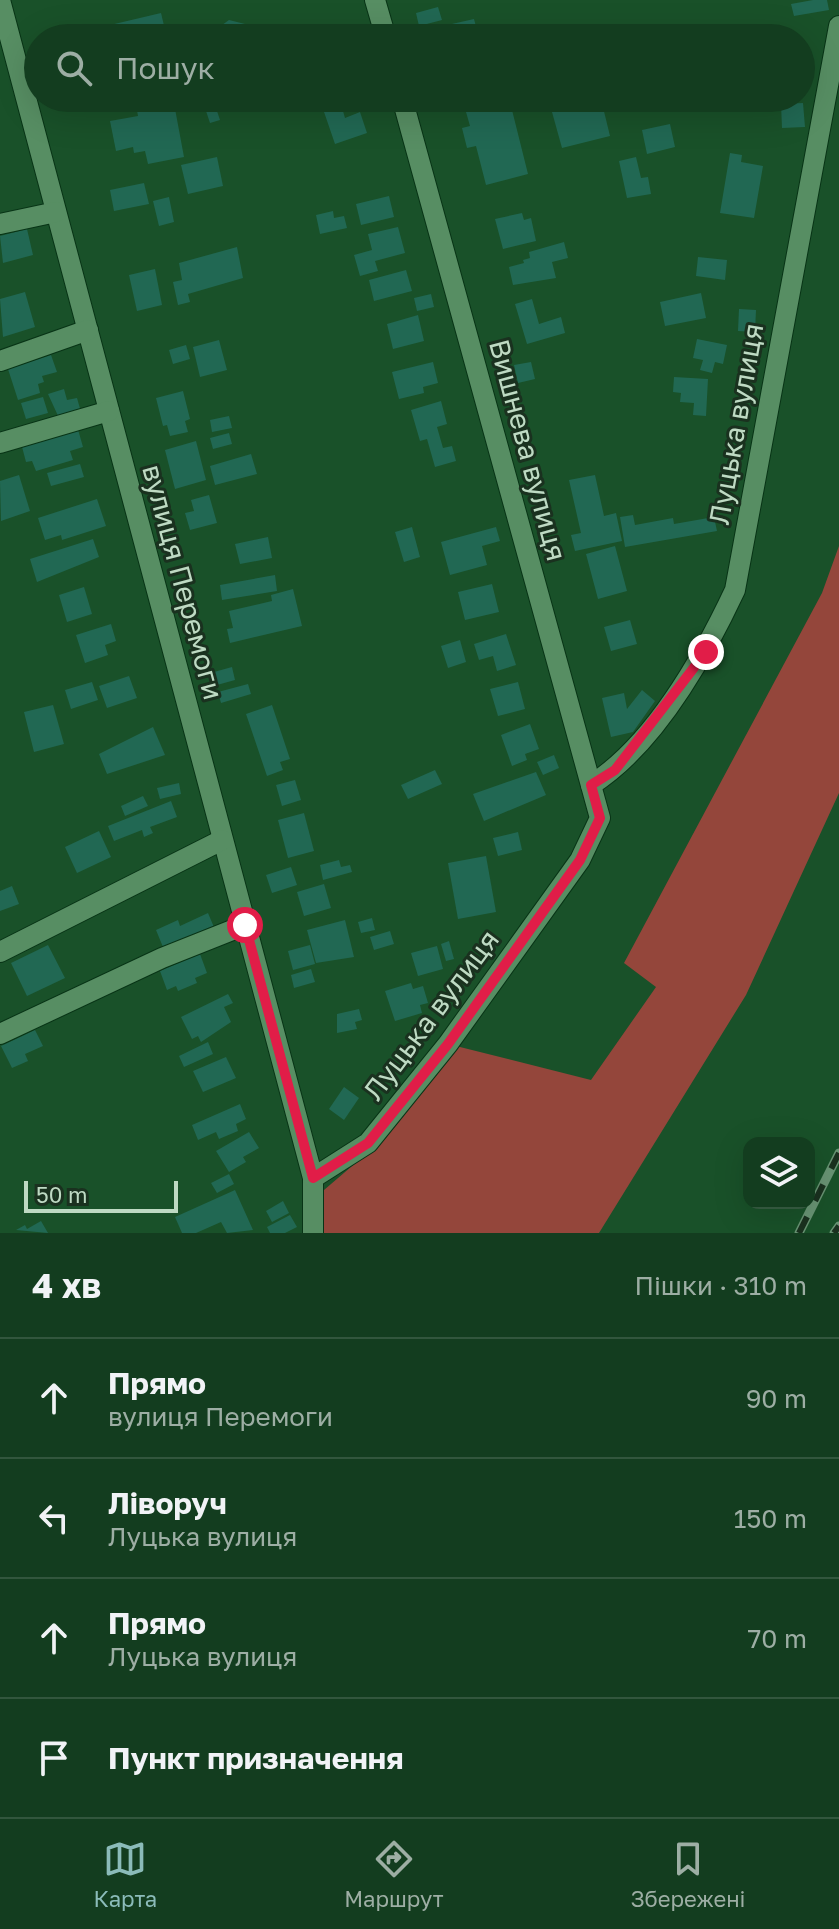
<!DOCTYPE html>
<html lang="uk">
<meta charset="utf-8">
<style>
:root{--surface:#133d1f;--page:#1c4428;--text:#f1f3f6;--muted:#9daea4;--line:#32563d;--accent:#8bbbb9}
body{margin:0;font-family:"Golos Text",sans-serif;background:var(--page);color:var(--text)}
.controls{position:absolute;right:24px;bottom:24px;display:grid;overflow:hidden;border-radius:16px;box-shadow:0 8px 32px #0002}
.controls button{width:72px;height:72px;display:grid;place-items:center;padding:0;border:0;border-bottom:2px solid var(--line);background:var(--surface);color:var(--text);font:40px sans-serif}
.scale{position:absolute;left:24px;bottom:20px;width:154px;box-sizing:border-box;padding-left:8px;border:4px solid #bedac3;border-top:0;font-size:22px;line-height:28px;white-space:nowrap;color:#bedac3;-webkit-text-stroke:6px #1a311f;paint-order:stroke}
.stop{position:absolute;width:24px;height:24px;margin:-18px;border:6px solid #e11d48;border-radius:50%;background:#fff}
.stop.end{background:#e11d48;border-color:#fff;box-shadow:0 2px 8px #0008}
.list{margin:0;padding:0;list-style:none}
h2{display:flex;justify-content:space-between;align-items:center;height:104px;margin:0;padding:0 32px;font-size:34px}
h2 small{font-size:26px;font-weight:400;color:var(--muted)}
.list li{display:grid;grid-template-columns:52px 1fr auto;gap:24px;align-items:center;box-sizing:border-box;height:120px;padding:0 32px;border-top:2px solid var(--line)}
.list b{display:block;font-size:30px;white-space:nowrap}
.list p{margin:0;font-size:26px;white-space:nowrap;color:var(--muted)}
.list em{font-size:26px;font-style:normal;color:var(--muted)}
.icon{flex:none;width:44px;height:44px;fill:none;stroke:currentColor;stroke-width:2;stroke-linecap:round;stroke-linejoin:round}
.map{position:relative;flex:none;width:839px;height:1233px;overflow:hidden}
.search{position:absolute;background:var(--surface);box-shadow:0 8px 32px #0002;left:24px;right:24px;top:24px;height:88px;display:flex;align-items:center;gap:20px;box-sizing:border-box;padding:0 28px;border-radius:44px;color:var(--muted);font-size:30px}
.sheet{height:584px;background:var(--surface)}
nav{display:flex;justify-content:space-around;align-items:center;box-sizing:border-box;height:112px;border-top:2px solid var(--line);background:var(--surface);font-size:22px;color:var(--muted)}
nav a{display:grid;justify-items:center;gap:4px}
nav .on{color:var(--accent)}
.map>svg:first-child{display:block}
.green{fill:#94463b}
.building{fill:#216853}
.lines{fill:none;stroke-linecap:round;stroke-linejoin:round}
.minor-casing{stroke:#083416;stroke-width:22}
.minor{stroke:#578e63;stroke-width:20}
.rail-casing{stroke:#689373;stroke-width:9}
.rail{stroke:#1a311f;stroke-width:6;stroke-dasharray:18;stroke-linecap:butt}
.route{stroke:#e11d48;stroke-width:10}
.labels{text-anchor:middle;stroke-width:6;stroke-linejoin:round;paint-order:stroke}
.street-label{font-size:28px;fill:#bedac3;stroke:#1a311f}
</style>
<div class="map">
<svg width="839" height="1233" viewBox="0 0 839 1233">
<rect width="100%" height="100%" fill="#195129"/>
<polygon class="green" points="839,546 839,793 746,995 599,1233 324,1233 324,1190 372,1149 456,1046 591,1080 656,987 624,963 822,593"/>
<g class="building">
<polygon points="813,0 827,0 829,10 794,16 791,4"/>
<polygon points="438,7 442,20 419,26 416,13"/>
<polygon points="161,13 167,38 73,38 72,34"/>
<polygon points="474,19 479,38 445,38 443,26"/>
<polygon points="229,20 245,24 248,31 252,30 254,38 215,38 218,28"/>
<polygon points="153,98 173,98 184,157 148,164 145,151 134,153 133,147 116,151 110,121 138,116 136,105 154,102"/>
<polygon points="462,98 509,98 528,174 486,185 476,146 467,148 462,128 470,126"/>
<polygon points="742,98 744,106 722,111 719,99"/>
<polygon points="601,99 610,136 562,148 552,112"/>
<polygon points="214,102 220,120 210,123 204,105"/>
<polygon points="803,103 805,127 782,128 781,104"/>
<polygon points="341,104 345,118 360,112 367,133 335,144 323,109"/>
<polygon points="670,124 675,147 647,154 642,130"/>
<polygon points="730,153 742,155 741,162 763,166 754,218 720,213"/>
<polygon points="217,157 223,186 188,194 181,165"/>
<polygon points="636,157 641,178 648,177 651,194 627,198 619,161"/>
<polygon points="144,183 149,204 114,211 110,190"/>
<polygon points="389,196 394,217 361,225 356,204"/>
<polygon points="169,197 174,222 159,226 153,201"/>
<polygon points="333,211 334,218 344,216 347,228 320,234 316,215"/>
<polygon points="522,213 524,220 531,218 536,241 503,249 495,219"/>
<polygon points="398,227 405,253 375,261 378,271 360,276 354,255 372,250 368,234"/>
<polygon points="27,229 33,255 3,263 0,236"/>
<polygon points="564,242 568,258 552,262 556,278 513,285 509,267 524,263 523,260 530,258 529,252"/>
<polygon points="237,247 243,278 188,294 190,302 178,305 173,282 182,280 179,263"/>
<polygon points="698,257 727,260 725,280 696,276"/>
<polygon points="155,269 162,305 137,311 129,275"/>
<polygon points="406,270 412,291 374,301 369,280"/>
<polygon points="25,292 35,327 3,337 0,299"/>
<polygon points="701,293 706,318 665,326 660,302"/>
<polygon points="431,294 434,307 417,311 414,298"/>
<polygon points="532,299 539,324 561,317 565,333 527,344 515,304"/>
<polygon points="739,309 756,310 755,332 738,331"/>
<polygon points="418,315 424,341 393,349 387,324"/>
<polygon points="697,339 727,345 723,364 715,362 712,373 700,370 703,360 693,358"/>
<polygon points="219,340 227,370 200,377 193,347"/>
<polygon points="186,345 190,359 173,364 169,350"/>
<polygon points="51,355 57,372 42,376 44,382 38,384 40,393 18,400 8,369"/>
<polygon points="433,362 438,383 423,387 424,393 399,399 392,372"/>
<polygon points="531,362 535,379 518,383 514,365"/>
<polygon points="674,377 708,379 706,416 693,415 694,403 680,402 681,393 673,392"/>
<polygon points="64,389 67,400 77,398 81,412 59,418 48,394"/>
<polygon points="183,391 190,419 185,421 188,432 170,436 167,425 163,426 156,398"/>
<polygon points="43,397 48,413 26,419 21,403"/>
<polygon points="441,401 447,424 437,427 443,448 452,446 456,461 435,467 427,439 420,441 411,410"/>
<polygon points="229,416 232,428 212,432 210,420"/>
<polygon points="77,426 83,447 70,451 73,460 36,471 32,461 26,462 21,443"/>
<polygon points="229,433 232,444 213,449 210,438"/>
<polygon points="196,441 206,480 175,489 165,450"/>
<polygon points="251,454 257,474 215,485 210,466"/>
<polygon points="80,464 84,477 51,486 47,473"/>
<polygon points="19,475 30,511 1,521 0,481"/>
<polygon points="595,475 604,516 616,513 622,541 575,551 571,535 581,533 569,480"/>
<polygon points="209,495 217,523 190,530 185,513 194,511 191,500"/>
<polygon points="97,499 106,526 62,540 61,535 45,540 38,518"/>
<polygon points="633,515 635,525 673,518 674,524 714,517 717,531 625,547 620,517"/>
<polygon points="412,527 420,557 404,562 395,532"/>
<polygon points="496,527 500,541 482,546 487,565 450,575 441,542"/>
<polygon points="268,537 272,558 240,564 235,544"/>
<polygon points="93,539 99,557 37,582 30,559"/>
<polygon points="615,546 627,591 598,599 586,554"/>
<polygon points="275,575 277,591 222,600 220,585"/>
<polygon points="492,584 499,612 465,620 458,592"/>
<polygon points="84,587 92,614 67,622 59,595"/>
<polygon points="293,589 302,626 230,643 227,629 233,628 229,611 272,601 271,595"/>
<polygon points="630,620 637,644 611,651 604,627"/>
<polygon points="111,624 116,641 105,645 108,655 85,663 76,635"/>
<polygon points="506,634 516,665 497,671 493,656 479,660 474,644"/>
<polygon points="460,640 466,662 448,668 441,646"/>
<polygon points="232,667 235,680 217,685 214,672"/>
<polygon points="129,676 137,698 107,708 99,686"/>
<polygon points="92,682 98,700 71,709 65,690"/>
<polygon points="518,682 525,709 498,716 490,689"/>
<polygon points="248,684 251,694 221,703 218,692"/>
<polygon points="642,690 655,701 633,732 611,737 602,698 624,693 627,709"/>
<polygon points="53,705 64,744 34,752 24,712"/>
<polygon points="272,705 290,759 280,762 283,770 267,776 246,714"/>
<polygon points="530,724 539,749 525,754 527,760 512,766 501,735"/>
<polygon points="153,727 165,755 107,774 99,754"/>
<polygon points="554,755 559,768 543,775 537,762"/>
<polygon points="435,770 442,784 408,799 401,785"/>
<polygon points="536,772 546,795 484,821 473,794"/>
<polygon points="295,780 301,800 282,806 276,785"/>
<polygon points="179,783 181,794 160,799 157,788"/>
<polygon points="143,796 148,806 125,816 121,806"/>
<polygon points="171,801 177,817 150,827 153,833 144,837 142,830 114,841 108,826"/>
<polygon points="304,813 314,851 288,858 278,820"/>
<polygon points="99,831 111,857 77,873 65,847"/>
<polygon points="518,832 522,850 498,856 493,838"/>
<polygon points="486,856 496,912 458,919 448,863"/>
<polygon points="339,860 341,867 350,865 352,872 323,880 320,865"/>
<polygon points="291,867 297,885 272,893 266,875"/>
<polygon points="324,884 331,908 304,916 297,892"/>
<polygon points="12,886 19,904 0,911 0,891"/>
<polygon points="208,913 216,932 165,952 156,930 178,920 180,926"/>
<polygon points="372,918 375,930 361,933 358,922"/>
<polygon points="345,920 354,957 316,963 307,930"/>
<polygon points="390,931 394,944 374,950 370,937"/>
<polygon points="449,941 454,959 446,961 441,944"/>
<polygon points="48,945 65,978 27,996 11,963"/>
<polygon points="310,945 315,964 293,970 288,951"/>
<polygon points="437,946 443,969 418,976 411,953"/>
<polygon points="200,954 207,973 195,978 197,983 178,991 176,986 167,990 160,971"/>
<polygon points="311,969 315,982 294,988 291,975"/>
<polygon points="411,983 413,989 423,986 428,1003 420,1005 422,1013 395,1021 385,991"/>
<polygon points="228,994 233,1003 224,1007 231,1022 201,1042 198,1036 192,1039 181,1017"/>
<polygon points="359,1009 362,1020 355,1022 357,1029 337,1033 337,1014"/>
<polygon points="35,1030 43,1046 25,1054 28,1061 12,1068 1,1046"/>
<polygon points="208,1042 213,1054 184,1067 179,1056"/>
<polygon points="226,1057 236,1078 203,1092 193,1071"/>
<polygon points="344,1087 359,1098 344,1120 329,1109"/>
<polygon points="240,1104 246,1119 236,1124 238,1131 219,1139 216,1132 198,1140 192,1125"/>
<polygon points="249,1132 259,1148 243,1157 246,1162 229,1172 216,1151"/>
<polygon points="229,1174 234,1184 217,1193 211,1183"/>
<polygon points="235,1190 253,1230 227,1233 221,1222 196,1233 182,1233 175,1217"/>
<polygon points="283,1201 289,1213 272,1222 266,1211"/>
<polygon points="290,1215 297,1227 285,1233 270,1233 267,1227"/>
<polygon points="41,1221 48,1233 16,1230 25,1225 27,1229"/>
</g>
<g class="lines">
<g class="minor-casing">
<g id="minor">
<polyline points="0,0 313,1178 313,1233"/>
<polyline points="375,0 386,38"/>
<polyline points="0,224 56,212"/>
<polyline points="0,361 88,330"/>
<polyline points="0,443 109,411"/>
<path d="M591 785C654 745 704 656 735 590L839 26"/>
<polyline points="0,952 222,840"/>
<polyline points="0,1034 162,958 245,925"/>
<polyline points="313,1178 368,1143 448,1044 580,860 600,818 402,98"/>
</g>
</g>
<use href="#minor" class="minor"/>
<g class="rail-casing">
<g id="rail">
<polyline points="799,1233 839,1153"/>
<polyline points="834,1233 839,1226"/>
</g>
</g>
<use href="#rail" class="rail"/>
</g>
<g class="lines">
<polyline class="route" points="245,925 313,1178 368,1143 448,1044 580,860 600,818 591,785 615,770 706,652"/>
</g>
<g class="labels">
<g class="street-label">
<text transform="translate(736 424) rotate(-80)" y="10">Луцька вулиця</text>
<text transform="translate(528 450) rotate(75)" y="10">Вишнева вулиця</text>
<text transform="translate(183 582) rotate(75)" y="10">вулиця Перемоги</text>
<text transform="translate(431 1015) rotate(-53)" y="10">Луцька вулиця</text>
</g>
</g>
</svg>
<div class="controls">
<button><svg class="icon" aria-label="layers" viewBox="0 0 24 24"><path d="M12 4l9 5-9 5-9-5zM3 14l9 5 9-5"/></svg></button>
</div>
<div class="scale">50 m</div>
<div class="stop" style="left:245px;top:925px"></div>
<div class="stop end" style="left:706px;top:652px"></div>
<div class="search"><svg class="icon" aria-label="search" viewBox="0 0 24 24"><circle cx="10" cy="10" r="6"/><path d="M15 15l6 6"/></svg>Пошук</div>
</div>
<section class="sheet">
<h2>4 хв<small>Пішки · 310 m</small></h2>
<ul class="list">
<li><svg class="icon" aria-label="ahead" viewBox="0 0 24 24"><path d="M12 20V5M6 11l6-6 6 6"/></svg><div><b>Прямо</b><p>вулиця Перемоги</p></div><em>90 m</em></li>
<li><svg class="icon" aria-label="left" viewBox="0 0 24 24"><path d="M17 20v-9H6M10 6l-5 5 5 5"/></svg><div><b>Ліворуч</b><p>Луцька вулиця</p></div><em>150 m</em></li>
<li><svg class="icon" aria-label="ahead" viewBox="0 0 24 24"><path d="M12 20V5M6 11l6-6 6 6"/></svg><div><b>Прямо</b><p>Луцька вулиця</p></div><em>70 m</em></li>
<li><svg class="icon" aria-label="arrive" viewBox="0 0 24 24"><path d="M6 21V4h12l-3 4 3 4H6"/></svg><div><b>Пункт призначення</b></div></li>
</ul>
</section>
<nav>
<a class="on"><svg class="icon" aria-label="map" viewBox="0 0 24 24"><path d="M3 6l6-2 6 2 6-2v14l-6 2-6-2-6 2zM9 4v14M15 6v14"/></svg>Карта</a>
<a><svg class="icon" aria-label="directions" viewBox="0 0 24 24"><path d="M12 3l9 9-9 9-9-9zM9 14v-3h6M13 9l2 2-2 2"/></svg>Маршрут</a>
<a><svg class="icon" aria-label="saved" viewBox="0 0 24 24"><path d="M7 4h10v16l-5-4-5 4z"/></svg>Збережені</a>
</nav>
